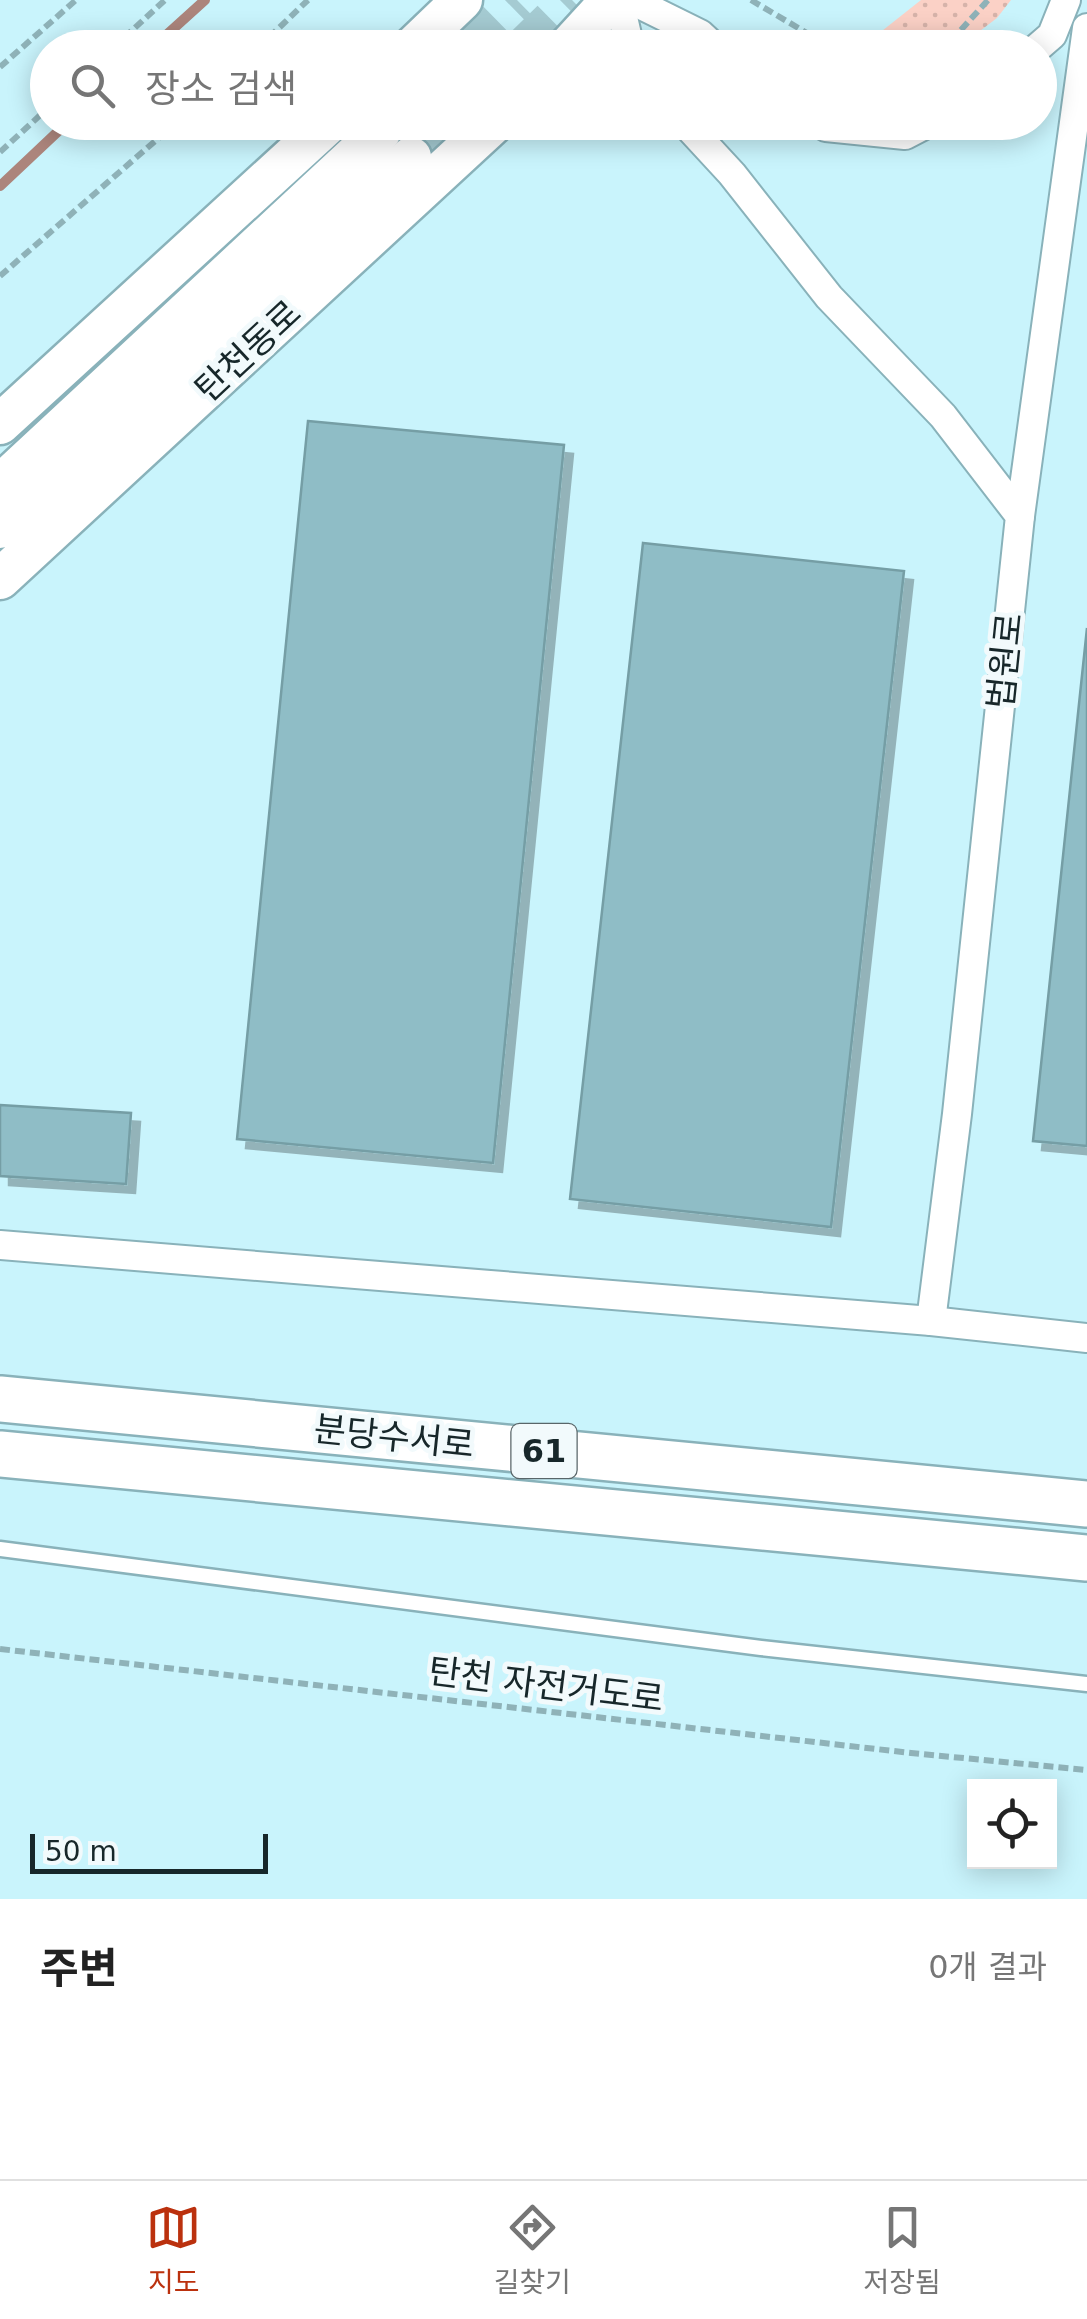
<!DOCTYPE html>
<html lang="ko">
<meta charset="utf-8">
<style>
:root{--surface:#fff;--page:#f2f2f2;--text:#222;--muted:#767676;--line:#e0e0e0;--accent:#bb310e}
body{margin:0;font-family:"DejaVu Sans","Noto Sans KR",sans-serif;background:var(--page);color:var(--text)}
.controls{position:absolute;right:30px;bottom:30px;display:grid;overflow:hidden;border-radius:0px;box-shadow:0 5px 25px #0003}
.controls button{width:90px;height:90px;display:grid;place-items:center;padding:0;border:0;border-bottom:2px solid var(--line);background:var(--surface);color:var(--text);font:50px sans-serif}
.scale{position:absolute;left:30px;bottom:25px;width:238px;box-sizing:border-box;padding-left:10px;border:5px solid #17272a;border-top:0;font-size:28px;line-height:35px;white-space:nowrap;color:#17272a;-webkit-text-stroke:8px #f2fafc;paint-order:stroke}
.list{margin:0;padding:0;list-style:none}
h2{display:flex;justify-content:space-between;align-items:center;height:130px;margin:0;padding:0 40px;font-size:42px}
h2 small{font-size:32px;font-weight:400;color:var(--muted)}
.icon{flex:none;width:55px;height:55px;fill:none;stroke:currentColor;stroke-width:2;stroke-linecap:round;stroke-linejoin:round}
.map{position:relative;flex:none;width:1087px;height:1899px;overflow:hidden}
.search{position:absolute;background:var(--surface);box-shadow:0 5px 25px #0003;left:30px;right:30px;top:30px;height:110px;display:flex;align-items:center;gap:25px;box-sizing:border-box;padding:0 35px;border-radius:55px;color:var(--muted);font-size:38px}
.sheet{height:280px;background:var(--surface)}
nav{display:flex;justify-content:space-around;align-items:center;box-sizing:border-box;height:140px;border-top:2px solid var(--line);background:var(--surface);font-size:28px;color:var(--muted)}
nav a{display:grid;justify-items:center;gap:5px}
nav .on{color:var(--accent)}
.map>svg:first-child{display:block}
.park{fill:url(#park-dots)}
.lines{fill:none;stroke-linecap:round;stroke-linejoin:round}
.stream{stroke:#ac857c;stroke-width:10}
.building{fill:#8fbdc6;stroke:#759ea5;stroke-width:2.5;filter:url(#shadow)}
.secondary-tunnel{stroke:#a5cbd2;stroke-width:40;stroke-dasharray:40 20;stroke-linecap:butt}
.service-casing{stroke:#89b2ba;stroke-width:19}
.minor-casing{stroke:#89b2ba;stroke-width:32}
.secondary-casing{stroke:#89b2ba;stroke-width:45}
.trunk-casing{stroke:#89b2ba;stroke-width:50}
.path{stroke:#8fb2b8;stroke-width:6;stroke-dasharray:10 5;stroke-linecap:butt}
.service{stroke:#fff;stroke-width:14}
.minor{stroke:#fff;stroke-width:28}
.secondary{stroke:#fff;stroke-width:40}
.trunk{stroke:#fff;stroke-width:45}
.labels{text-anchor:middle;stroke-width:10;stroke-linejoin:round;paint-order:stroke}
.shield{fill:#f2fafc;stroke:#596669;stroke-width:2.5}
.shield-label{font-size:32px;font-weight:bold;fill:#17272a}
.street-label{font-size:35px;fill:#17272a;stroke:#f2fafc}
</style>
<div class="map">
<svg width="1087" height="1899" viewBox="0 0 1087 1899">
<defs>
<pattern id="park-dots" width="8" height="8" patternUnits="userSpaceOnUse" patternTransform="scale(2.5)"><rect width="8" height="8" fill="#fbd1c6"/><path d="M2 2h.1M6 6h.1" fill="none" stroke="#d6b3aa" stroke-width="1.8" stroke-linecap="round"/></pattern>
<filter id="shadow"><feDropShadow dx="9" dy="9" stdDeviation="0" flood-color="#0004"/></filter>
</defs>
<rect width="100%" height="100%" fill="#c9f4fc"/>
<polygon class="park" points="921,0 1011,0 997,18 959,47 868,47 868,42"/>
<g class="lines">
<g class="stream">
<polyline points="152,48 205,0"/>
<polyline points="0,186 68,122"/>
</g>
</g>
<g class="building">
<polygon points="308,421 564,445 493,1163 237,1139"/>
<polygon points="643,543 904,571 831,1227 570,1199"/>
<polygon points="1087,628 1087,1146 1033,1141"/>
<polygon points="0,1105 131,1113 126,1184 0,1176"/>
</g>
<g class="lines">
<g class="secondary-tunnel">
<polyline points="468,48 517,0"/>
<polyline points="523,48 572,0"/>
<polyline points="411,157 447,122"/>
</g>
<g class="service-casing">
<polyline id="service" points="0,1549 761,1648 1087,1684"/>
</g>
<g class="minor-casing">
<g id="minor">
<polyline points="619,0 630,48"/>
<polyline points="631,0 700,34 715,48"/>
<polyline points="1037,48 1052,35 1066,0"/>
<polyline points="684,122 732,174 829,297 943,416 1020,516 957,1114 931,1321"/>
<polyline points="819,122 826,127 905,135 930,122"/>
<polyline points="1020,516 1087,28"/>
<polyline points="0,1245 931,1321 1087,1338"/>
</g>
</g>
<g class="secondary-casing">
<g id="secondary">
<polyline points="412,48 462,0"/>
<polyline points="567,48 611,0"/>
<polyline points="0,424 330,122"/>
<polyline points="0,485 381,131"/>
<polyline points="0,528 411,157"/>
<polyline points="0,579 495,122"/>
</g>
</g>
<g class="trunk-casing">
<g id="trunk">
<polyline points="0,1399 1087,1504"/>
<polyline points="0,1454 1087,1558"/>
</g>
</g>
<g class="path">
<polyline points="751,0 832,48"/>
<polyline points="113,48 165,0"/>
<polyline points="258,48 308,0"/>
<polyline points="937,48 960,31 988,0"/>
<polyline points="0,67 76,0"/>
<polyline points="0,152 48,108"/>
<polyline points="0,276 177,122"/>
<polyline points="0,1649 911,1753 1087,1770"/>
</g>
<use href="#service" class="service"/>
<use href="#minor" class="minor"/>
<use href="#secondary" class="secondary"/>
<use href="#trunk" class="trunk"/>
</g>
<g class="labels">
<rect class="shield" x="511.5" y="1424" width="65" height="54" rx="8"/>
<g class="shield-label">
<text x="544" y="1462">61</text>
</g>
<g class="street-label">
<text transform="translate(248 351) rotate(-43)" y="12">탄천동로</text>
<text transform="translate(1005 661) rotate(-84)" y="12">법원로</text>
<text transform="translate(394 1437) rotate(6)" y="12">분당수서로</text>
<text transform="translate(546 1685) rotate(7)" y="12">탄천 자전거도로</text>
</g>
</g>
</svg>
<div class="controls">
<button><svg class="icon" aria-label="locate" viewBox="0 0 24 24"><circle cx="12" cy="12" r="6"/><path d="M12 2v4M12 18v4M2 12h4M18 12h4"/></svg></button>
</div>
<div class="scale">50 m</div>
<div class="search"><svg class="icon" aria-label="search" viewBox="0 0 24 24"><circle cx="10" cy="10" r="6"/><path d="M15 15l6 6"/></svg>장소 검색</div>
</div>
<section class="sheet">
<h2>주변<small>0개 결과</small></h2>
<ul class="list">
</ul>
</section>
<nav>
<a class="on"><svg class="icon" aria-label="map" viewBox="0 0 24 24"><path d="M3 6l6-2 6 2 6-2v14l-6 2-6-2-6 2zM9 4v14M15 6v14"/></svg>지도</a>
<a><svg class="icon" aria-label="directions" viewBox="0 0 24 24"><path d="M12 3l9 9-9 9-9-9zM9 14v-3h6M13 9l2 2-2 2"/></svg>길찾기</a>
<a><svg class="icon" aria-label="saved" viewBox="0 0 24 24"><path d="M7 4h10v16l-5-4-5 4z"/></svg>저장됨</a>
</nav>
